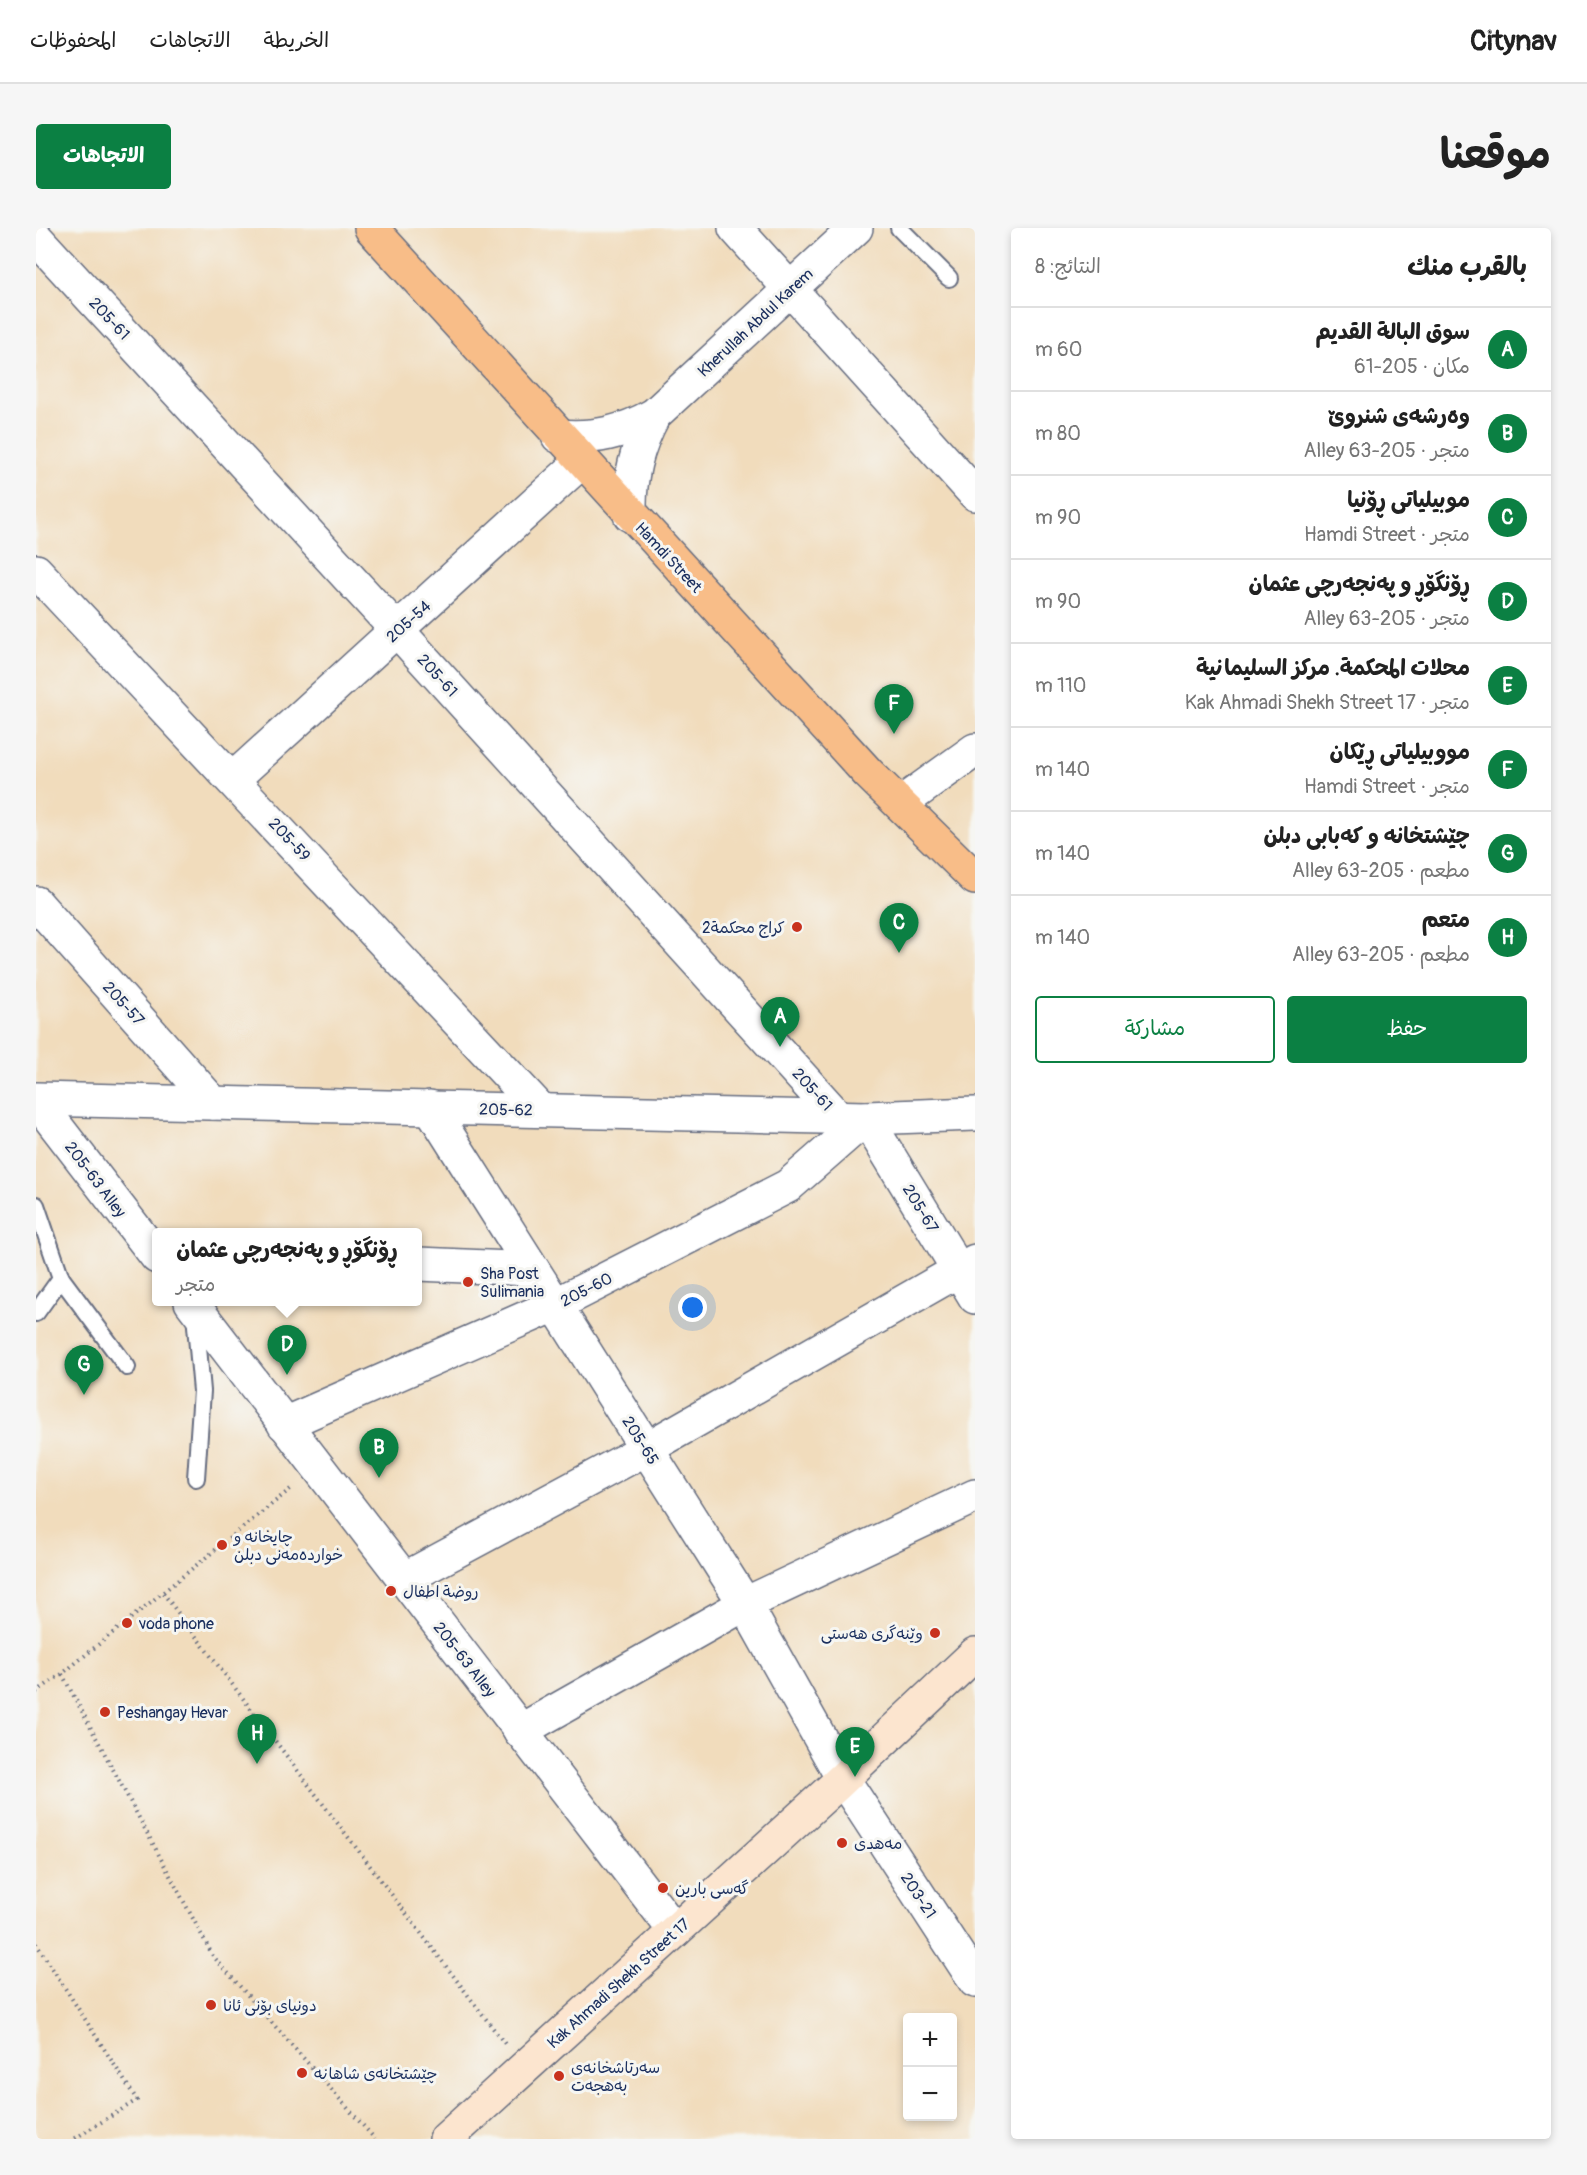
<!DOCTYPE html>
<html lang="ar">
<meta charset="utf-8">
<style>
:root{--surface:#fff;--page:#f6f6f6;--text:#222;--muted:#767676;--line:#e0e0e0;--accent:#0b8043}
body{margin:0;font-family:Pangolin,"Playpen Sans Arabic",sans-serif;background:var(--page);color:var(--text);direction:rtl}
.controls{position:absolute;right:18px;bottom:18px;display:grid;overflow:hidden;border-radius:6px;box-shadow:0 3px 9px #0003}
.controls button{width:54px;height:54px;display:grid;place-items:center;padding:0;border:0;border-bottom:2px solid var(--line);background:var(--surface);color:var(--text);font:30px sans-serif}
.you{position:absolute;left:657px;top:1080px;width:21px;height:21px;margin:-15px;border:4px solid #fff;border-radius:50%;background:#1a73e8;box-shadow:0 0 0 9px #1a73e833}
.badge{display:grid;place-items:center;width:39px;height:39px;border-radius:50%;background:var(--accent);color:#fff;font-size:20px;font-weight:700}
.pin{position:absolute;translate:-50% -50px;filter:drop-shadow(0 2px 3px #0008)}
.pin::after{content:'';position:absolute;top:32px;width:21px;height:18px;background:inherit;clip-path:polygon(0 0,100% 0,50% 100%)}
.popup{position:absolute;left:116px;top:1000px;width:270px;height:78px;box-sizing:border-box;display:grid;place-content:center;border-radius:6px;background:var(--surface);filter:drop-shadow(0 2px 4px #0005);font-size:20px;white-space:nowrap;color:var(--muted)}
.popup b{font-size:22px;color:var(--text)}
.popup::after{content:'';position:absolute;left:50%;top:100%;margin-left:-12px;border:12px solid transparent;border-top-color:var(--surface)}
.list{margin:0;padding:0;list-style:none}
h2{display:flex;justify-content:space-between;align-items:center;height:78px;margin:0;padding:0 24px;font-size:26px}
h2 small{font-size:20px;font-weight:400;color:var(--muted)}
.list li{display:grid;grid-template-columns:39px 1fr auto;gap:18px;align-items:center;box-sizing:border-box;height:84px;padding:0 24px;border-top:2px solid var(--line)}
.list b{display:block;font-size:22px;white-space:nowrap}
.list p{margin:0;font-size:20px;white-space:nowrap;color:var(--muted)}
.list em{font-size:20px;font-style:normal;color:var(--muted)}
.actions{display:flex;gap:12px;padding:18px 24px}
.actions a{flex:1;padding:14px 0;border:2px solid var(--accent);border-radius:6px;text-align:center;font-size:21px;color:var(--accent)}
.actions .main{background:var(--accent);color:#fff}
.map{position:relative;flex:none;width:939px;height:1911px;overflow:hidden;direction:ltr;border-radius:6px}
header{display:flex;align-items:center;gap:36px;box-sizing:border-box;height:84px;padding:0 30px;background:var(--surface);border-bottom:2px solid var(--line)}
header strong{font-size:28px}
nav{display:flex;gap:33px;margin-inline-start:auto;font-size:21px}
.intro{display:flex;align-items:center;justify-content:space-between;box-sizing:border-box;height:144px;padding:0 36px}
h1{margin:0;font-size:42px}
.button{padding:15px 27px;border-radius:6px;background:var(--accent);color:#fff;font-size:21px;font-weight:700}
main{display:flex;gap:36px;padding:0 36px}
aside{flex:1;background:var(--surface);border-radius:6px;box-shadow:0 3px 9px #0003}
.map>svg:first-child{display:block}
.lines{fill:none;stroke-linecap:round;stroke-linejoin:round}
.service-casing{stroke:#666c7f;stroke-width:20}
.minor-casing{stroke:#666c7f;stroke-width:36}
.tertiary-casing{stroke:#666c7f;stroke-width:36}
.secondary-casing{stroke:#666c7f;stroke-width:36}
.primary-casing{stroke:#666c7f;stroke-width:36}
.path{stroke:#666c7f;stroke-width:4;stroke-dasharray:1.5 4.5;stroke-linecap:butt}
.service{stroke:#fff;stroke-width:16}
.minor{stroke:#fff;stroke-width:33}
.tertiary{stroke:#fff;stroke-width:33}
.secondary{stroke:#fce5cf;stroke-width:33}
.primary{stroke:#f8bd88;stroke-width:33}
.poi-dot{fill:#c8321e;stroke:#f6f6f2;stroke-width:2}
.labels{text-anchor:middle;stroke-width:6;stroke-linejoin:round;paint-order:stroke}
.street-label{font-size:16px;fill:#1b2f5e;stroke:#f6f6f2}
.poi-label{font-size:16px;fill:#1b2f5e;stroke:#f6f6f2;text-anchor:start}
</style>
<header>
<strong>Citynav</strong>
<nav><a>الخريطة</a><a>الاتجاهات</a><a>المحفوظات</a></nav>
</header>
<div class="intro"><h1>موقعنا</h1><a class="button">الاتجاهات</a></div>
<main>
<aside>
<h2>بالقرب منك<small>النتائج: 8</small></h2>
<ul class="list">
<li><span class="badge">A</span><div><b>سوق البالة القديم</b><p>مكان · 205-61</p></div><em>60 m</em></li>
<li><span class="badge">B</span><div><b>وە‌رشە‌ی شنروێ</b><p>متجر · 205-63 Alley</p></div><em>80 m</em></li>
<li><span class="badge">C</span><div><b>موبیلیاتی ڕۆنیا</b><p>متجر · Hamdi Street</p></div><em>90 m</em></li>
<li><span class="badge">D</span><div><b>ڕۆنگۆڕ و پە‌نجە‌رچی عثمان</b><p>متجر · 205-63 Alley</p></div><em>90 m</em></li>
<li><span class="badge">E</span><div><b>محلات المحكمة. مركز السليمانية</b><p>متجر · Kak Ahmadi Shekh Street 17</p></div><em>110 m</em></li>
<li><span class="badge">F</span><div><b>مووبیلیاتی ڕێکان</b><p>متجر · Hamdi Street</p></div><em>140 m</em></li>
<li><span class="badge">G</span><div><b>چێشتخانە‌ و كە‌بابی دبلن</b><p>مطعم · 205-63 Alley</p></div><em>140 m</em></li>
<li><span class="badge">H</span><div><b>متعم</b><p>مطعم · 205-63 Alley</p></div><em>140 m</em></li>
</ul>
<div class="actions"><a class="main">حفظ</a><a>مشاركة</a></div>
</aside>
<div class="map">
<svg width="939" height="1911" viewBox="0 0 939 1911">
<rect width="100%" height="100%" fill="#f6f6f2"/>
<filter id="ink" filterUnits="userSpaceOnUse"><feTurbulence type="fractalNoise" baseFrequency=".0167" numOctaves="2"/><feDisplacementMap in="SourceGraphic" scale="12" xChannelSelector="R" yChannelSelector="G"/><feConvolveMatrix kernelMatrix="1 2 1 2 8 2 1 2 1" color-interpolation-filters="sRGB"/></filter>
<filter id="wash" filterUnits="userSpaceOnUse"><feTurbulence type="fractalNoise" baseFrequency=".008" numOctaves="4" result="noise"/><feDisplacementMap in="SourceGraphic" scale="24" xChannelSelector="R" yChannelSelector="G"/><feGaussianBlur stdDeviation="1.35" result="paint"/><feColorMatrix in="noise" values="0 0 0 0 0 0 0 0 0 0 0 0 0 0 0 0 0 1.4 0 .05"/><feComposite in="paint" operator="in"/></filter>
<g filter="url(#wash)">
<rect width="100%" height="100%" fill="#f1dcbc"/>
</g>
<g filter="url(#ink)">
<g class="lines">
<g class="service-casing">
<g id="service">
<polyline points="863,0 913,50"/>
<polyline points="0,977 25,1050 91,1139"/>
<polyline points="0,1085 25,1050"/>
<polyline points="159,1087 166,1163 160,1250"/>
</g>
</g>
<g class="minor-casing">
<g id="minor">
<polyline points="699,0 939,266"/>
<polyline points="0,10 361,402 801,888"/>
<polyline points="0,343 505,882"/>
<polyline points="197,551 545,234"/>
<polyline points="864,576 939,522"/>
<polyline points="0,675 177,875"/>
<polyline points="0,871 830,890 939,886"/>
<polyline points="0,872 121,1029"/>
<polyline points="394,879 709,1376 807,1551 939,1753"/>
<polyline points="382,1036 496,1041"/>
<polyline points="155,1074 639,1703"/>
<polyline points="248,1196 519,1077 752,958 830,890 939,1069"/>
<polyline points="368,1351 610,1221 939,1033"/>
<polyline points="484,1503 709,1376 939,1268"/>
</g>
</g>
<g class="tertiary-casing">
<g id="tertiary">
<path d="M522 208C559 211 586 205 618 187L820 0"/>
<path d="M594 287C593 250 600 220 618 187"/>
</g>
</g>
<g class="secondary-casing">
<polyline id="secondary" points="410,1911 800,1557 939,1426"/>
</g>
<g class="primary-casing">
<polyline id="primary" points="335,0 832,545 939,650"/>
</g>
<g class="path">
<polyline points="127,1365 469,1816"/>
<polyline points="26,1446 177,1728 339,1911"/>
<polyline points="0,1464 26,1446 257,1259"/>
<polyline points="0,1715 101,1872 38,1911"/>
</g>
<use href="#service" class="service"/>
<use href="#minor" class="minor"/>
<use href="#tertiary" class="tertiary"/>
<use href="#secondary" class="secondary"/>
<use href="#primary" class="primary"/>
</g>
</g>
<g class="poi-dot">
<circle cx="761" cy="699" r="6"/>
<circle cx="432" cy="1054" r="6"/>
<circle cx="186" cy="1317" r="6"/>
<circle cx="355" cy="1363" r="6"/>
<circle cx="91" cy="1395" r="6"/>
<circle cx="899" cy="1405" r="6"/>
<circle cx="69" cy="1484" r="6"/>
<circle cx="806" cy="1615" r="6"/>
<circle cx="627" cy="1660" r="6"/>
<circle cx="175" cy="1777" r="6"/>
<circle cx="266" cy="1845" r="6"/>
<circle cx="523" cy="1848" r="6"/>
</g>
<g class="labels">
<g class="street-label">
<text transform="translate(74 90) rotate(47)" y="6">205-61</text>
<text transform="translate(719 94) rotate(-43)" y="6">Kherullah Abdul Karem</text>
<text transform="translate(633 329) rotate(47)" y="6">Hamdi Street</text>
<text transform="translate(372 393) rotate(-42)" y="6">205-54</text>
<text transform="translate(402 447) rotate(48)" y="6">205-61</text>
<text transform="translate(254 611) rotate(47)" y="6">205-59</text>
<text transform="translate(88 775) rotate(48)" y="6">205-57</text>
<text transform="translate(777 861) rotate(48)" y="6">205-61</text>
<text transform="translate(470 881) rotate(1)" y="6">205-62</text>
<text transform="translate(60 951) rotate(53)" y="6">205-63 Alley</text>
<text transform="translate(885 980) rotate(59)" y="6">205-67</text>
<text transform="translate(550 1061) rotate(-27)" y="6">205-60</text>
<text transform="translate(605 1212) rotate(58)" y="6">205-65</text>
<text transform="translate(429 1431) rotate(52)" y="6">205-63 Alley</text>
<text transform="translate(883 1667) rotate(57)" y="6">203-21</text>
<text transform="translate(582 1755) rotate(-42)" y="6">Kak Ahmadi Shekh Street 17</text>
</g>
<g class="poi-label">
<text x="749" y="705" text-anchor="end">كراج محكمة2</text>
<text x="444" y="1051">Sha Post<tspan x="444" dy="18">Sulimania</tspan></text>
<text x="198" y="1314">چایخانە‌ و<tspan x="198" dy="18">خواردە‌مە‌نی دبلن</tspan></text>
<text x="367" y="1369">روضة اطفال</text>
<text x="103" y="1401">voda phone</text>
<text x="887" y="1411" text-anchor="end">وێنەگری هەستی</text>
<text x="81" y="1490">Peshangay Hevar</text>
<text x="818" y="1621">مەهدی</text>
<text x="639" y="1666">گەسی بارین</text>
<text x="187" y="1783">دونیای بۆنی ئانا</text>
<text x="535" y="1845">سەرتاشخانەی<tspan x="535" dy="18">بەهجەت</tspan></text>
<text x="278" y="1851">چێشتخانەی شاهانە</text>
</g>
</g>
</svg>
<div class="controls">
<button>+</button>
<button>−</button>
</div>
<div class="you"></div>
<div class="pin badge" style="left:744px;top:819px">A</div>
<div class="pin badge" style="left:343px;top:1250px">B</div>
<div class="pin badge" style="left:863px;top:725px">C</div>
<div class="pin badge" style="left:251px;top:1147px">D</div>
<div class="popup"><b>ڕۆنگۆڕ و پە‌نجە‌رچی عثمان</b>متجر</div>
<div class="pin badge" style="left:819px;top:1549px">E</div>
<div class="pin badge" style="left:858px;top:506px">F</div>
<div class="pin badge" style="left:48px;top:1167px">G</div>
<div class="pin badge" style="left:221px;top:1536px">H</div>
</div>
</main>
